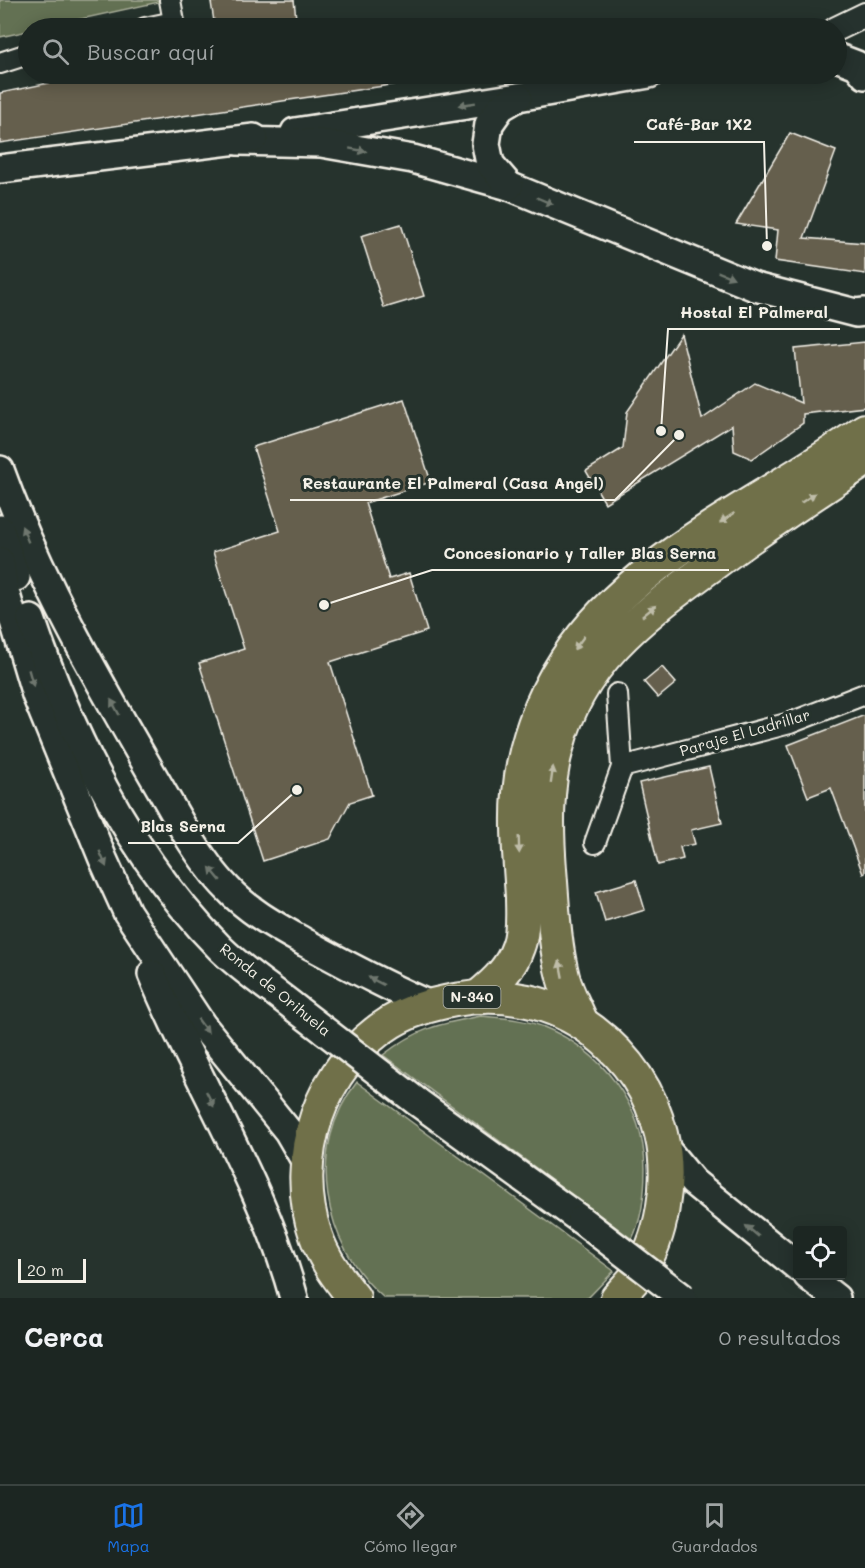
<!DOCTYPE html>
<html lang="es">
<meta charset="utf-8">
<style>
:root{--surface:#1c2622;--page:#252e2a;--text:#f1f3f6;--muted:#a0a5a5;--line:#3a4340;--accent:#1a73e8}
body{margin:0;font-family:Mali,sans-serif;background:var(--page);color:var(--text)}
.controls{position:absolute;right:18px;bottom:18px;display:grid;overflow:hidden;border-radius:6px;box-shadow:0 3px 15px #0003}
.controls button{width:54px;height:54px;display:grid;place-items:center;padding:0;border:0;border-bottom:2px solid var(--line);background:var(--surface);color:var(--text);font:30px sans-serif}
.scale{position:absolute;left:18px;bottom:15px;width:68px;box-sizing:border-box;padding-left:6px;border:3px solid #f4f1e8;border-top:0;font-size:16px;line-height:21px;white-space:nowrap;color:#f4f1e8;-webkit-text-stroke:4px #26332d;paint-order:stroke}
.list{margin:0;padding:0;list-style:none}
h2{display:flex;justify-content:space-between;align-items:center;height:78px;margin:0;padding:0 24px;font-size:26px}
h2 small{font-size:20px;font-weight:400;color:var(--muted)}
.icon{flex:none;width:33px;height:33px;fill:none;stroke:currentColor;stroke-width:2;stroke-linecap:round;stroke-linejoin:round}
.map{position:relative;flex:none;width:865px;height:1298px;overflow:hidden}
.search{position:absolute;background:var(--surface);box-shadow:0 3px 15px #0003;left:18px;right:18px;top:18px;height:66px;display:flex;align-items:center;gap:15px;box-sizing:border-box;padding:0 21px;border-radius:33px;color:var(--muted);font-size:22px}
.sheet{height:186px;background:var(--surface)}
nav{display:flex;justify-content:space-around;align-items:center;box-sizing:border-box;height:84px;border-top:2px solid var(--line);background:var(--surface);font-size:16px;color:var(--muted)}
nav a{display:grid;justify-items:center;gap:3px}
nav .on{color:var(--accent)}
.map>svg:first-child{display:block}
.green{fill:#647152;stroke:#acb19d;stroke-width:1.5}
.building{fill:#655f4e;stroke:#f4f1e8;stroke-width:1.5}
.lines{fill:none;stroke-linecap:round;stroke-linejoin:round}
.minor-casing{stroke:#f4f1e8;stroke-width:24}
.tertiary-casing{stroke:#f4f1e8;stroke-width:28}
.secondary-casing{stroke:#f4f1e8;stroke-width:32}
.trunk-casing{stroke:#f4f1e8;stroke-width:36}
.minor{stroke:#26332d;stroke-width:20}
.tertiary{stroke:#26332d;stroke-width:24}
.secondary{stroke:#26332d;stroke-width:27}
.trunk{stroke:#70704a;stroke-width:32}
.secondary-bridge-casing{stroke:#f4f1e8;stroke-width:32;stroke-linecap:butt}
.secondary-bridge{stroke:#26332d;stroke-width:27}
.oneway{fill:#6e766e}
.oneway2{fill:#bfbda9}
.labels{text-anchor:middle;stroke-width:6;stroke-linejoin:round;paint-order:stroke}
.shield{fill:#26332d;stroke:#b6b8b0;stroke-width:1.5}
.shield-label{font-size:14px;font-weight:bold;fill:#f4f1e8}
.street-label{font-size:15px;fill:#f4f1e8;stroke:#26332d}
.leader{fill:none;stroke:#f4f1e8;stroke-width:2}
.callout-dot{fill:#f4f1e8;stroke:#26332d;stroke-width:2}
.callout-label{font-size:16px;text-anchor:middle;font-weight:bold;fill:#f4f1e8;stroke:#26332d;stroke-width:6;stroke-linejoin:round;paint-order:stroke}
</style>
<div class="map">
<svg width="865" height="1298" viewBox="0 0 865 1298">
<rect width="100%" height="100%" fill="#26332d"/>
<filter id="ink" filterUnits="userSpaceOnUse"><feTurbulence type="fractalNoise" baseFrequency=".0167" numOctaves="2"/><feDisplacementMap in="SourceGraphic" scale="12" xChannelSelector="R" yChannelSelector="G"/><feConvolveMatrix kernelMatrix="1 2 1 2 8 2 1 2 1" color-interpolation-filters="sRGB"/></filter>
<g filter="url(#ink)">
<g class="green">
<polygon points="0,0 159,0 159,2 40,28 28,28 28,31 0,37"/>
<path d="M481 1016C502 1018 524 1019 544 1027 601 1050 644 1105 645 1168 645 1192 643 1217 632 1239L383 1055C418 1028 439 1024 481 1016Z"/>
<path d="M357 1082 614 1271 588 1298H384C322 1245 305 1148 357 1082Z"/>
</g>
<g class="building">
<polygon points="226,0 294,0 297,28 215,28 211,2"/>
<polygon points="93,74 167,74 168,79 215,74 396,74 397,84 0,143 0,93"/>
<polygon points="790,133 836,151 804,238 865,243 865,274 775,261 778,230 736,224"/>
<polygon points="401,224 424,296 384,308 361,236"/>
<polygon points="681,334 702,419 755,383 801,403 795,349 865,342 865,407 803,414 803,423 752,459 734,451 732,425 605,503 586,471 623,448 627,412"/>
<polygon points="404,399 431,482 365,503 389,579 409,573 427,631 330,662 372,795 350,802 330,839 263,861 199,663 244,649 213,552 280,531 253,447"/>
<polygon points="662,667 676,683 658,698 644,682"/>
<polygon points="865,715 865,873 863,874 831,788 808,797 788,745"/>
<polygon points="709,767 722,823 691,830 695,844 680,847 683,859 658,865 639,783"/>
<polygon points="636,880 645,910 605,922 596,892"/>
</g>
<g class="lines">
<g class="minor-casing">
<g id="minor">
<polyline points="145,28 174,22 170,0"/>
<polyline points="0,63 28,54"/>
<polyline points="622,767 790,723 865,694"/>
<polyline points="595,843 622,767 617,694"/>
</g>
</g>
<g class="tertiary-casing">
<polyline id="tertiary" points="836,29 865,15"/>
</g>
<g class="secondary-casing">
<g id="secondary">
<polyline points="836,57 857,65 865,75"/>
<polyline points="295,132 518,97 649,74"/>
<polyline points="237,141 321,143 413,159 509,186 755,287 856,313 865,312"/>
<polyline points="0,169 254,138"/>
<polyline points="509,186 490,164 486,144 489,124 501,107 518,97"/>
<path d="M0 470C46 598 119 715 186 833 198 852 211 872 227 888 249 912 278 927 306 943 347 965 387 987 430 1005"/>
<polyline points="0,529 16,577"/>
<polyline points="0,561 4,588 36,695 103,859 127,912 202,1025 288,1131 306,1162"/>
<path d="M31 619C72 739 130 857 220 948 242 970 270 988 295 1008"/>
<path d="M152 974C197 1083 263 1184 294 1298"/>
<polyline points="416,1101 581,1220"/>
<polyline points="665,1148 693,1182 798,1267"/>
<polyline points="808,1276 836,1298"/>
</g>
</g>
<g class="trunk-casing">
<g id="trunk">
<path d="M479 996C496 982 511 968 518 947 524 932 522 913 522 897 520 863 516 827 519 793 523 747 540 699 565 661 633 555 766 502 865 430"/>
<path d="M582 1023C576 1008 567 993 563 977 554 942 553 905 550 869 547 829 546 787 557 748 579 661 644 615 712 565 761 528 814 494 865 460"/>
<path d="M354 1298C339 1279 324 1260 316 1236 289 1159 320 1065 391 1022 411 1010 433 1004 455 1000 503 991 553 1001 593 1031 627 1057 651 1092 661 1134 672 1180 663 1240 635 1278 629 1285 623 1291 617 1298"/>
</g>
</g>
<use href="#minor" class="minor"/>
<use href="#tertiary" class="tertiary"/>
<use href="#secondary" class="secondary"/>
<use href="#trunk" class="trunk"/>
<g class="secondary-bridge-casing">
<g id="secondary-bridge">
<polyline points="295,1008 416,1101"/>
<polyline points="581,1220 683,1298"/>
</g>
</g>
<use href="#secondary-bridge" class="secondary-bridge"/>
</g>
<defs><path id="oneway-solid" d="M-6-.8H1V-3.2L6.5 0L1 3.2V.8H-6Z" transform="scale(1.5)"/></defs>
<g class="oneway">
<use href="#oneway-solid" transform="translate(467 104) rotate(171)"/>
<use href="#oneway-solid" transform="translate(358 150) rotate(10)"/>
<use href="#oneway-solid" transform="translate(545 201) rotate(23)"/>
<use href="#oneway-solid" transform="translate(726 275) rotate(22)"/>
<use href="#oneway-solid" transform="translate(25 534) rotate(-112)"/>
<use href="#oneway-solid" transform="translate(31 678) rotate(74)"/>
<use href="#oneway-solid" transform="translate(115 707) rotate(-119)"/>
<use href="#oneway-solid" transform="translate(103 859) rotate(67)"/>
<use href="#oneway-solid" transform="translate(215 874) rotate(-130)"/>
<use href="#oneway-solid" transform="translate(376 981) rotate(-153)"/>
<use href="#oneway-solid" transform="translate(203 1026) rotate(53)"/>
<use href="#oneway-solid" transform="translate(210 1099) rotate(64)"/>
<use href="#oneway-solid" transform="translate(752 1231) rotate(-140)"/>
</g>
<g class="oneway2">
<use href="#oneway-solid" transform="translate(808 498) rotate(-34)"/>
<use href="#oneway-solid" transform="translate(727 518) rotate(146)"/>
<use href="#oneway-solid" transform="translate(649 611) rotate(-39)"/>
<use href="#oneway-solid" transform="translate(579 643) rotate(127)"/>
<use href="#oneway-solid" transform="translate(552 775) rotate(-82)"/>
<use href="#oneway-solid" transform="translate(519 845) rotate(88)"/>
<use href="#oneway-solid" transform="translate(561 969) rotate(-101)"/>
</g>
</g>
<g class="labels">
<rect class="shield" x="443.5" y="986" width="57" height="22" rx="4.5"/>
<g class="shield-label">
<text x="472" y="1002">N-340</text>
</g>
<g class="street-label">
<text transform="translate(745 733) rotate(-16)" y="5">Paraje El Ladrillar</text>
<text transform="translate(275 990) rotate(39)" y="5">Ronda de Orihuela</text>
</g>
</g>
<path class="leader" d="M767 246L764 142H634M661 431L668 329H840M679 435L615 500H290M324 605L432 570H729M297 790L238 843H128"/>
<g class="callout-dot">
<circle cx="767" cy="246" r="6"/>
<circle cx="661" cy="431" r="6"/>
<circle cx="679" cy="435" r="6"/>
<circle cx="324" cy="605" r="6"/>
<circle cx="297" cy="790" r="6"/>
</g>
<g class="callout-label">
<text x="699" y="130">Café-Bar 1X2</text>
<text x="754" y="318">Hostal El Palmeral</text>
<text x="453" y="489">Restaurante El Palmeral (Casa Angel)</text>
<text x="580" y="559">Concesionario y Taller Blas Serna</text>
<text x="183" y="832">Blas Serna</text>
</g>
</svg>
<div class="controls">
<button><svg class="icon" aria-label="locate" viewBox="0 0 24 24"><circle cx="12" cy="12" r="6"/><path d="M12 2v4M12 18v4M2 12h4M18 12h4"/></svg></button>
</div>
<div class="scale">20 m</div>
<div class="search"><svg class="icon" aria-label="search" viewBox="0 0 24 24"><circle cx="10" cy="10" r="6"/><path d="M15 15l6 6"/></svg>Buscar aquí</div>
</div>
<section class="sheet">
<h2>Cerca<small>0 resultados</small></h2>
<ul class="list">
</ul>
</section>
<nav>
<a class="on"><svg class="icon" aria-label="map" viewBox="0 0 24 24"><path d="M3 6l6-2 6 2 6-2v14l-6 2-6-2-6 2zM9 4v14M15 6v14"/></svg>Mapa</a>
<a><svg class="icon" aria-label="directions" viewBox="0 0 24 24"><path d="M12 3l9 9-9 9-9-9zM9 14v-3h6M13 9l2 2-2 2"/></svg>Cómo llegar</a>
<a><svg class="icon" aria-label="saved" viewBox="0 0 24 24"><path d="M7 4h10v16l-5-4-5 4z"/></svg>Guardados</a>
</nav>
